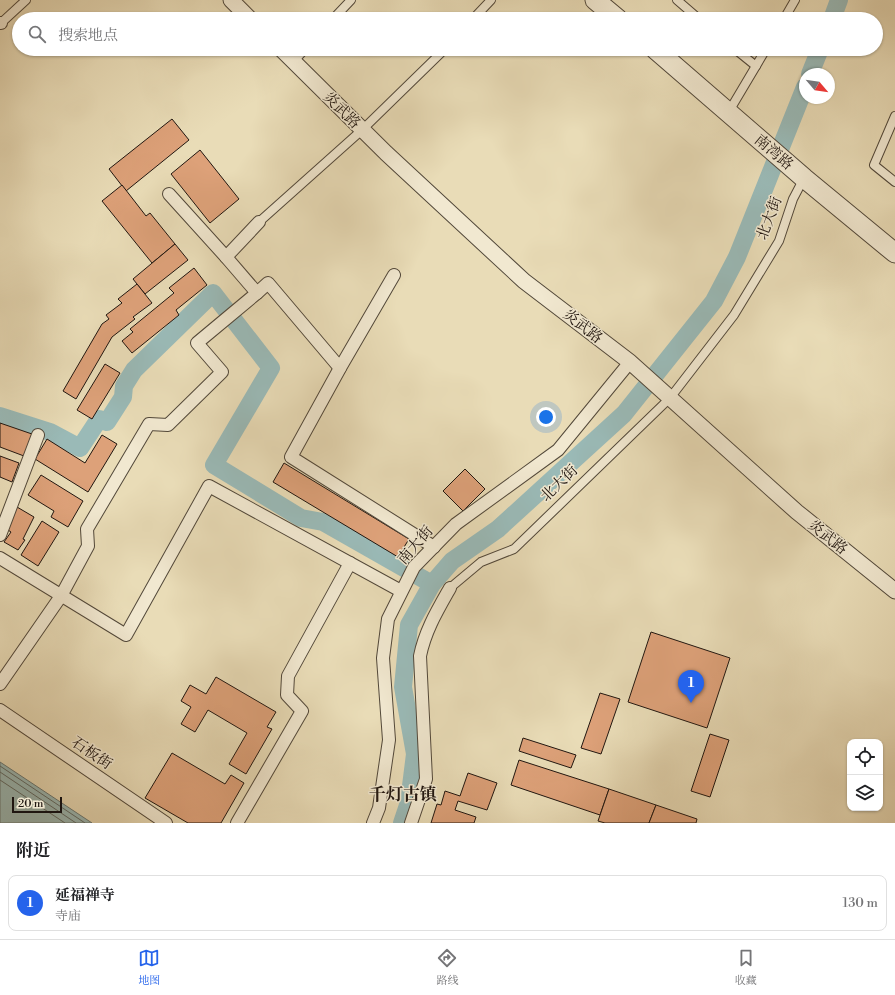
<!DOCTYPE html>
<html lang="zh">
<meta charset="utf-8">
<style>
:root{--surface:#fff;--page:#f2f2f2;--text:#202124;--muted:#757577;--line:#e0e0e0;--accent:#2563eb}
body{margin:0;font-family:"Libre Bodoni","Noto Serif SC",serif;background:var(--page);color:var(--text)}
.controls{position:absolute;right:12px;bottom:12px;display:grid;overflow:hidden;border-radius:8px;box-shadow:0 1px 3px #0004}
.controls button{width:36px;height:36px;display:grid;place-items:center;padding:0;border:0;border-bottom:1px solid var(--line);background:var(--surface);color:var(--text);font:20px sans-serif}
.compass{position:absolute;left:799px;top:68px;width:36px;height:36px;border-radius:50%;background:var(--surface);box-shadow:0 1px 3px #0004;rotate:119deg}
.scale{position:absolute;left:12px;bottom:10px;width:50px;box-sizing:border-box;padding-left:4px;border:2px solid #201610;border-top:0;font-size:11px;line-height:14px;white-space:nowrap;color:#201610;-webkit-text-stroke:3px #f1e8d0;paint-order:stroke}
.you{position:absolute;left:546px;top:417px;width:14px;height:14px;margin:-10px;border:3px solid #fff;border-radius:50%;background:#1a73e8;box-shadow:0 0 0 6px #1a73e833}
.badge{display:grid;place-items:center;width:26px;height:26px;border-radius:50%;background:var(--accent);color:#fff;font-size:13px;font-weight:700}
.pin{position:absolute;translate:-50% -33px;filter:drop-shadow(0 1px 2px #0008)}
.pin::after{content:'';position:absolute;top:21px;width:14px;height:12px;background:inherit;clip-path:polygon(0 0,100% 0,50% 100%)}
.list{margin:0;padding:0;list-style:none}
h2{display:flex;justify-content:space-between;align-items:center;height:52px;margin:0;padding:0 16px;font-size:17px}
h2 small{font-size:13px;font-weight:400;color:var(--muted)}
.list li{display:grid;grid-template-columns:26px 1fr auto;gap:12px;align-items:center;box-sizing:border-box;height:56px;margin:0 8px 8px;padding:0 8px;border:1px solid var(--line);border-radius:8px}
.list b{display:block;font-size:15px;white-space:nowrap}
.list p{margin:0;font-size:13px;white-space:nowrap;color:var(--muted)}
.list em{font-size:13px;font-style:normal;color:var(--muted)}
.icon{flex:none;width:22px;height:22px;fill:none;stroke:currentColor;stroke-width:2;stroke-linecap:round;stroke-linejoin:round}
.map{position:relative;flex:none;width:895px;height:823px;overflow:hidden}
.search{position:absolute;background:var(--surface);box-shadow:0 1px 3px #0004;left:12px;right:12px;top:12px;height:44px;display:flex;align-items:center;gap:10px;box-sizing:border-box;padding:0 14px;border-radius:22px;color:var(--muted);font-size:15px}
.sheet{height:116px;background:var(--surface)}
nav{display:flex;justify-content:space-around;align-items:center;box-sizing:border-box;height:56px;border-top:1px solid var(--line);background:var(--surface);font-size:11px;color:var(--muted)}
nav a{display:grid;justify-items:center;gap:2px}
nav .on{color:var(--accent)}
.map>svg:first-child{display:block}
.water{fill:#9abab7;stroke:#697874}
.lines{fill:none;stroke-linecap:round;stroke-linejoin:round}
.shore{stroke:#5d6864;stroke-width:1}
.canal{stroke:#9abab7;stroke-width:18}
.building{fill:#dda179;stroke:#201610}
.service-casing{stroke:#52483a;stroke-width:10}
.pedestrian-casing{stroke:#52483a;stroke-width:14}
.minor-casing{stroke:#52483a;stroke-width:17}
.tertiary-casing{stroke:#52483a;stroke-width:21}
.service{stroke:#f1e8d0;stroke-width:8}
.pedestrian{stroke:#f1e8d0;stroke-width:12}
.minor{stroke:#f1e8d0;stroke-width:15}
.tertiary{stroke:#f1e8d0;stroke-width:19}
.labels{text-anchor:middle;stroke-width:3;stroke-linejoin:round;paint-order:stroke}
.street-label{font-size:15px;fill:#201610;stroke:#f1e8d0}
.quarter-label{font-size:17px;font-weight:bold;fill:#201610;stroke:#f1e8d0}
</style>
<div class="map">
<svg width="895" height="823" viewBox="0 0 895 823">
<rect width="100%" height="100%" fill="#e9dcb7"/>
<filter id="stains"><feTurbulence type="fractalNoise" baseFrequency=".005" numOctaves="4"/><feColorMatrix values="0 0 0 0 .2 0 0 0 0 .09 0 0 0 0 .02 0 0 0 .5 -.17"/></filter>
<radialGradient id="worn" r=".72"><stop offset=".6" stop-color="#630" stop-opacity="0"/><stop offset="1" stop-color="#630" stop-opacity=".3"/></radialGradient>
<polygon class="water" points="0,762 92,823 0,823"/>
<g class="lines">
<g class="shore">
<polyline points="0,766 85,823"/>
<polyline points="0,772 76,823"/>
<polyline points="0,780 65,823"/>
</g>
<g class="canal">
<polyline points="832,19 839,0"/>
<polyline points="810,74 820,49"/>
<polyline points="0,416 50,432 80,448 99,419 107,422 123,397 124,386 134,370 213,293 271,368 214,465 301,518 323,522 432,584"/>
<polyline points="402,823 409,802 415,754 403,687 409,625 432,584 452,561 498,529 624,414 714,301 737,257 805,87"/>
</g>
</g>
<g class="building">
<polygon points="172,119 189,140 126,191 109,169"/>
<polygon points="200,150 239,199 210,223 171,174"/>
<polygon points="122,185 146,216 150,213 175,244 152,263 102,201"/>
<polygon points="175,244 188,260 145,294 133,279"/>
<polygon points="194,268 207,285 176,310 179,315 132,353 122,341 133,332 130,329 174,293 169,288"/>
<polygon points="137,284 152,303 133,317 135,319 112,337 76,399 63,391 102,324 109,319 106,315 122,303 118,299"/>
<polygon points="105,364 120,373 92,419 77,410"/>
<polygon points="0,423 32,434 24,456 0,447"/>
<polygon points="102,435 117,444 88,492 35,459 47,439 85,463"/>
<polygon points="0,456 19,463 12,482 0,477"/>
<polygon points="284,463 409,539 398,557 273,482"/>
<polygon points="465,469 485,489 463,511 443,491"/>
<polygon points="41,475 83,501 68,527 51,517 54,511 28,495"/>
<polygon points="17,507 34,517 23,539 25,540 18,550 4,542 11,532 5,528"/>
<polygon points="42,521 59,532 38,566 21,555"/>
<polygon points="651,632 730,658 707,728 628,702"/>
<polygon points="216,677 276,712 267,727 272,729 246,774 229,764 247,733 208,710 195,732 181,724 191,707 181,701 190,685 206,694"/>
<polygon points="600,693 620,699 601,754 581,748"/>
<polygon points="710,734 729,740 710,797 691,791"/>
<polygon points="523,738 576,755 571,768 519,751"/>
<polygon points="172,753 225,784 231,775 244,783 221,823 188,823 145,798"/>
<polygon points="519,760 609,789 600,815 511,785"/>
<polygon points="468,773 497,783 487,810 458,801 455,810 476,817 474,823 431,823 437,804 441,805 445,791 460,796"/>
<polygon points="609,789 656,805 649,823 605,823 598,821"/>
<polygon points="656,805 697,819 696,823 649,823"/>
</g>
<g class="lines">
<g class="service-casing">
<g id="service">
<polyline points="677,0 699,19"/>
<polyline points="333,19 351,0"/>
<polyline points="473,19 491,0"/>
<polyline points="784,19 795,0"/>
<polyline points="1,23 26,0"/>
<polyline points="735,49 756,66"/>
<polyline points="293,62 305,49"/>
<polyline points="728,113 766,49"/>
<polyline points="895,116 874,165 895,182"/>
<polyline points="259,222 362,130 445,49"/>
<polyline points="450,588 481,562 514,549 670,398 734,315 779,241 793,199 804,178"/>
</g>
</g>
<g class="pedestrian-casing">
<g id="pedestrian">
<polyline points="0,23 1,23"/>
<polyline points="169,194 226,257"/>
<polyline points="394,275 340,368 291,457 434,547"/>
<polyline points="257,293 268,283 340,368"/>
<polyline points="0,535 38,435"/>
<polyline points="0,558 126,635 209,486 401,591"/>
<polyline points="0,684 61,596 88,546 87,529 149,424 168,425 222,372 197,343 257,293 226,257 259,222"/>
<polyline points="0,710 166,823"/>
<polyline points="237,823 302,711 287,695 288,676 350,563"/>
<polyline points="373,823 379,808 389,740 383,658 388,619 414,567 456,524 558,450 630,362"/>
<path d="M411 823 426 779 420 656C425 631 437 611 450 588"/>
</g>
</g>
<g class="minor-casing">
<g id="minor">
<polyline points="231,0 250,19"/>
<polyline points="281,49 386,153 524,281 630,362 797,512 895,591"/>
</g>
</g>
<g class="tertiary-casing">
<g id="tertiary">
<polyline points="595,0 618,19"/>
<polyline points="655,49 804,178 895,253"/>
</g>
</g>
<use href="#service" class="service"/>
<use href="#pedestrian" class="pedestrian"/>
<use href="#minor" class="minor"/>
<use href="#tertiary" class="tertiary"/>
</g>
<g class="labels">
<g class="street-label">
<text transform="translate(342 110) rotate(45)" y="5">炎武路</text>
<text transform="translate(774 152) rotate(40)" y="5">南湾路</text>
<text transform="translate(769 218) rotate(-69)" y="5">北大街</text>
<text transform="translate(583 326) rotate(38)" y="5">炎武路</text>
<text transform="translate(559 483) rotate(-44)" y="5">北大街</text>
<text transform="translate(828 537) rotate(39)" y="5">炎武路</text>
<text transform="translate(415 545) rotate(-49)" y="5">南大街</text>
<text transform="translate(92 753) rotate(34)" y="5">石板街</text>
</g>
<g class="quarter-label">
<text x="403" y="800">千灯古镇</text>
</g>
</g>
<rect width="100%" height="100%" filter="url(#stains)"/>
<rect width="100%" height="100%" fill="url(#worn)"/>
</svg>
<div class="controls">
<button><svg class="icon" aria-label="locate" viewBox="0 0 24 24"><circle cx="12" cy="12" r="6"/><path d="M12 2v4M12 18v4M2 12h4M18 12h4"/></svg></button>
<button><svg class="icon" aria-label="layers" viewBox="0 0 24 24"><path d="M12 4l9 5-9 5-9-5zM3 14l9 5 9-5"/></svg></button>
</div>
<svg class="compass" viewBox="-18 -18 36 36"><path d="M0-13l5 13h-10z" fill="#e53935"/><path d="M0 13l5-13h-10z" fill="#757577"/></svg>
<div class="scale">20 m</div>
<div class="you"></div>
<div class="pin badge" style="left:691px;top:703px">1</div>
<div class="search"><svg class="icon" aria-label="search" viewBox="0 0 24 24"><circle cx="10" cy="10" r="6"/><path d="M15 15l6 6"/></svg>搜索地点</div>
</div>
<section class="sheet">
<h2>附近<small></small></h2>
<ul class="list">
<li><span class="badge">1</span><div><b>延福禅寺</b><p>寺庙</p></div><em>130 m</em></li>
</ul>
</section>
<nav>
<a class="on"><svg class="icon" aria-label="map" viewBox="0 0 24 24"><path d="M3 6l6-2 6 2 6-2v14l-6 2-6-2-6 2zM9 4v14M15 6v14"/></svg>地图</a>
<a><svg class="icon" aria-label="directions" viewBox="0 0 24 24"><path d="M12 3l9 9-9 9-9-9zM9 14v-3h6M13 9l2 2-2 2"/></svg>路线</a>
<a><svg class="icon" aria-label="saved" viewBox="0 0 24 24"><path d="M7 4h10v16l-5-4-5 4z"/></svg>收藏</a>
</nav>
